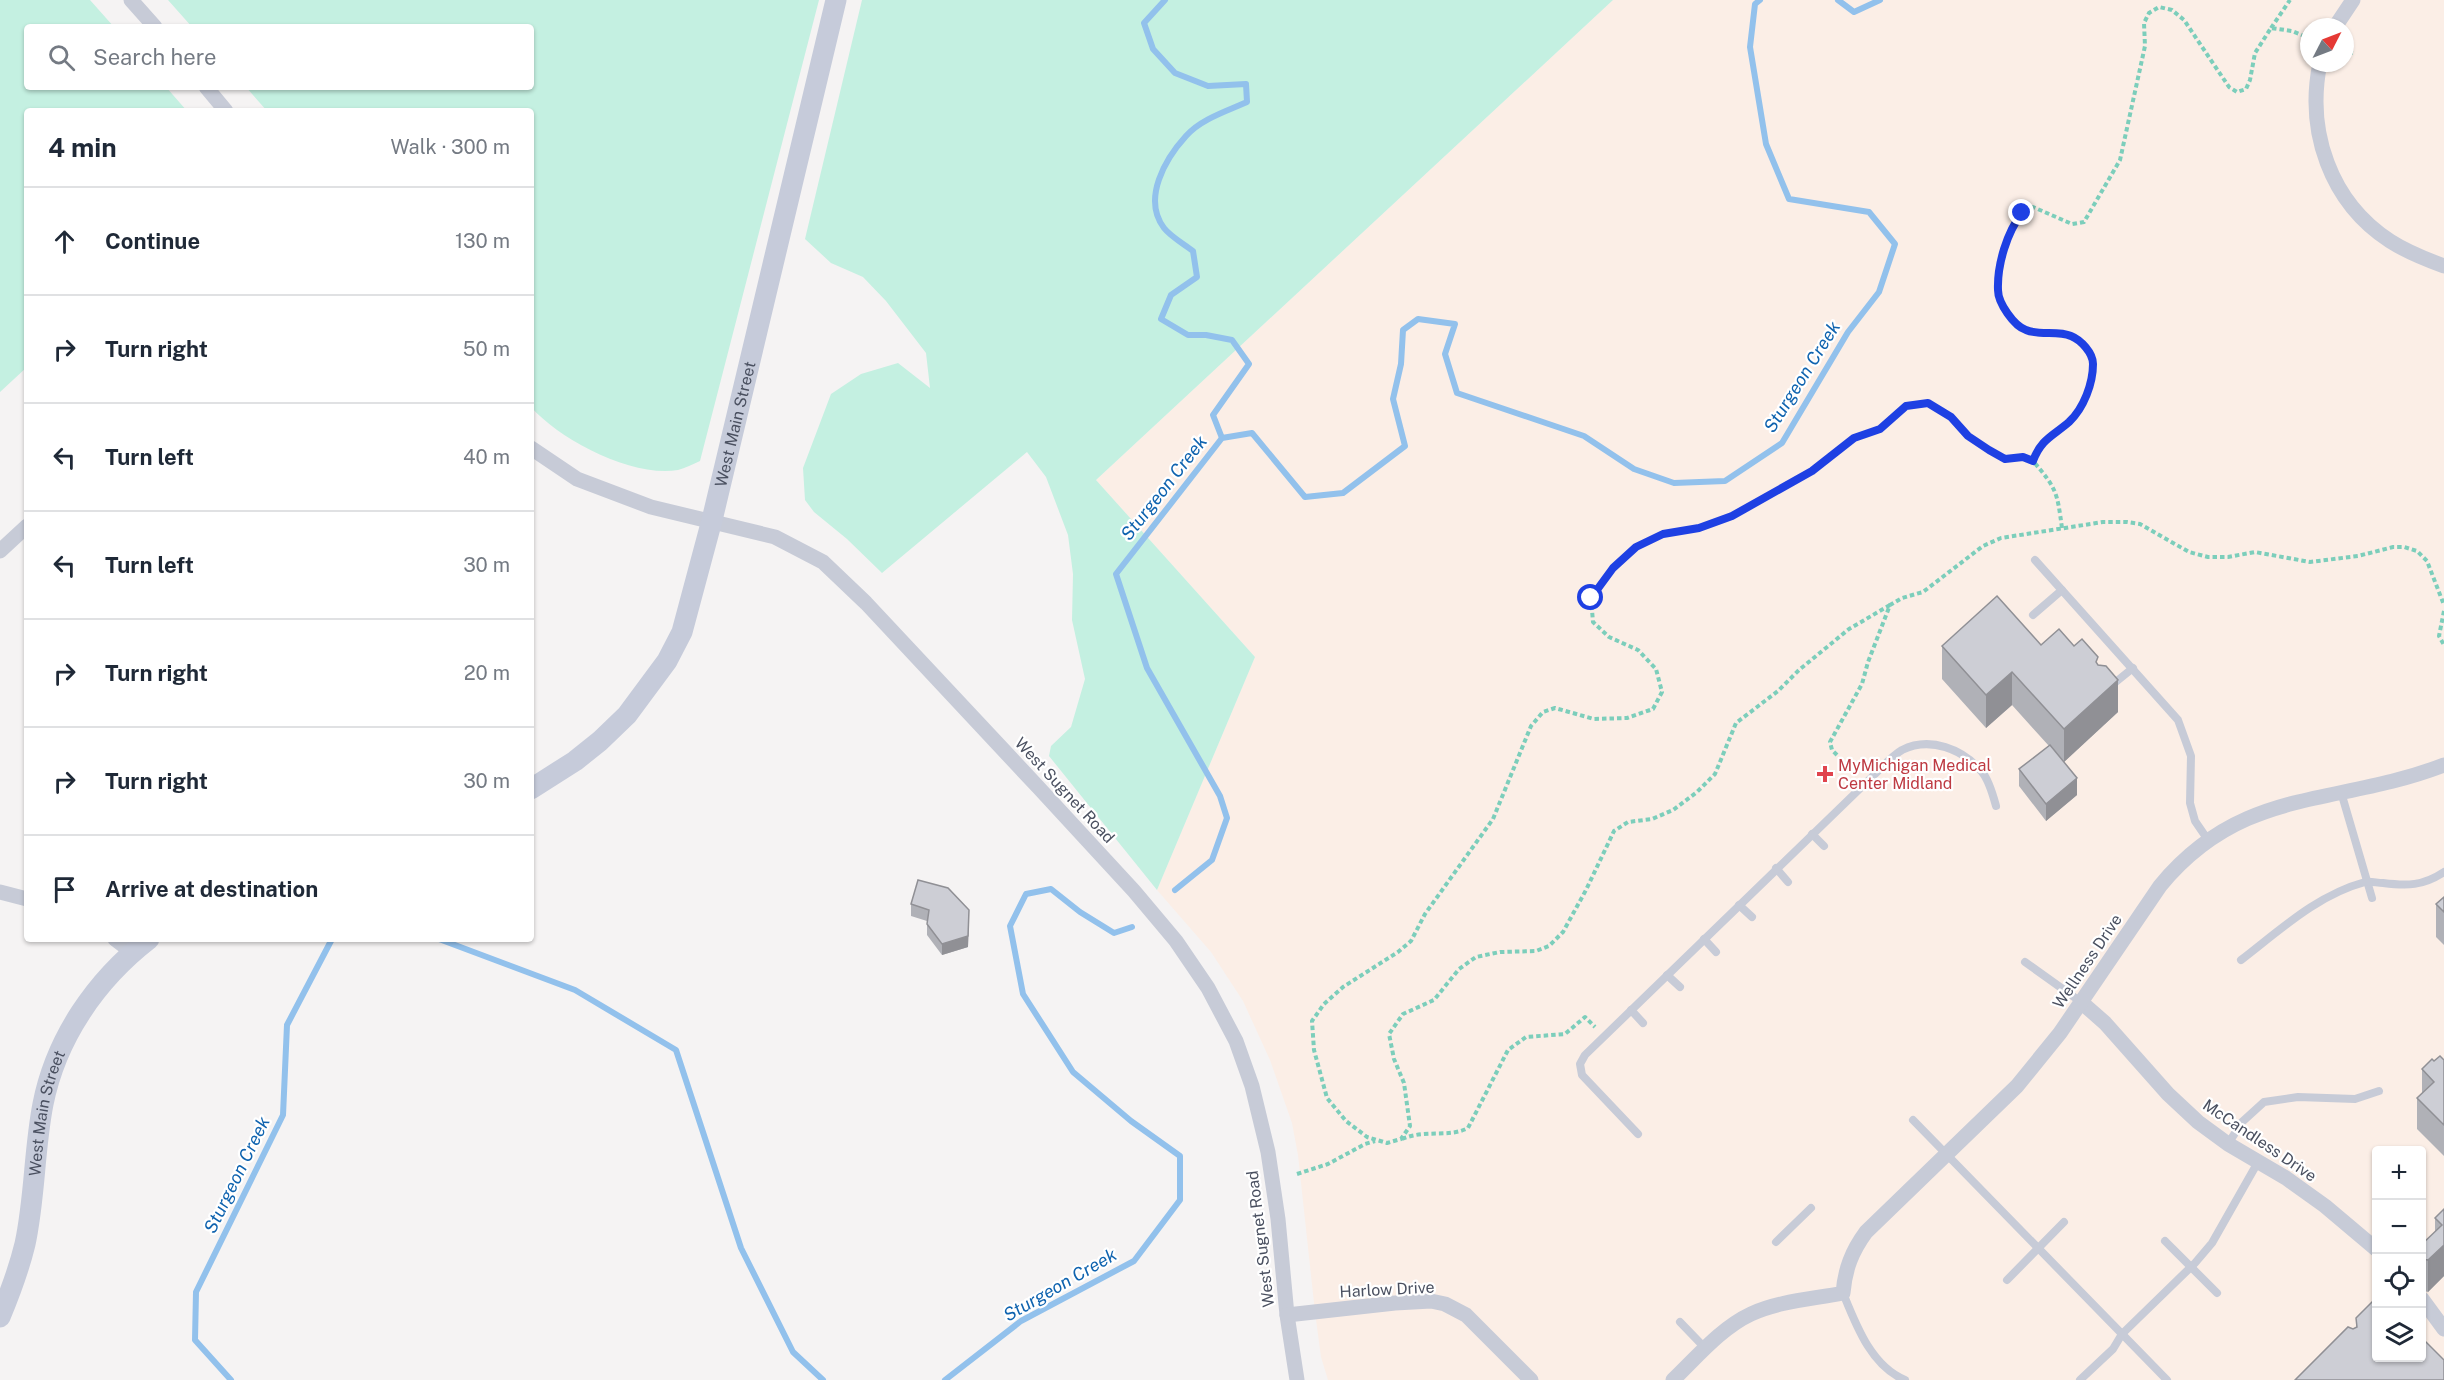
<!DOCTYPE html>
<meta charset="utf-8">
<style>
:root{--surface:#fff;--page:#f6f6f7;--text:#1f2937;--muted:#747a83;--line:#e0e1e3}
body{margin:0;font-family:"Public Sans",sans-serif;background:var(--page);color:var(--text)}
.controls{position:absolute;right:18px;bottom:18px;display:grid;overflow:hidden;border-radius:6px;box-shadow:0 2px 4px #0004}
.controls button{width:54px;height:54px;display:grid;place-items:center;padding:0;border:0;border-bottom:2px solid var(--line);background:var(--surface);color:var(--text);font:30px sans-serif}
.compass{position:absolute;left:2300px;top:18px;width:54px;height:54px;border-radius:50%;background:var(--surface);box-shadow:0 2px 4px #0004;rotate:48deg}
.stop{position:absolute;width:18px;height:18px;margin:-14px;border:4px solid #1e40e3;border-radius:50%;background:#fff}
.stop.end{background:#1e40e3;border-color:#fff;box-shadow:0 2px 6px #0008}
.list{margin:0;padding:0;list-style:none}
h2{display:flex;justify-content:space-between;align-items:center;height:78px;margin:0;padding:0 24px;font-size:26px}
h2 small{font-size:20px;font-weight:400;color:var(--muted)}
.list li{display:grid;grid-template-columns:39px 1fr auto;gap:18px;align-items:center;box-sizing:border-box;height:108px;padding:0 24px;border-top:2px solid var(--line)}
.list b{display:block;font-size:22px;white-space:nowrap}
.list em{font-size:20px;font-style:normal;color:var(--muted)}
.icon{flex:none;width:33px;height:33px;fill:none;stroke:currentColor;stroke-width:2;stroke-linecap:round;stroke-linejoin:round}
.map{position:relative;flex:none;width:2444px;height:1380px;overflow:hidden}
.search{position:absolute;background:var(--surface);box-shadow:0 2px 4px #0004;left:24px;top:24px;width:510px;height:66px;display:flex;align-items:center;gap:15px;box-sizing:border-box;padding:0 21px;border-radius:6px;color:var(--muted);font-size:22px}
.panel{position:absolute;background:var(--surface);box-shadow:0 2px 4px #0004;left:24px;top:108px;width:510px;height:834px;border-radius:6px}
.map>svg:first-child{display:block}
.medical{fill:#fbeee6;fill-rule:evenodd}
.green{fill:#c4f0e1}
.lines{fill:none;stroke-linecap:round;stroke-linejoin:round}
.stream{stroke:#92c1ec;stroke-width:6}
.path{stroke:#7ccebb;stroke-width:4;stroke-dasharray:4.5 3;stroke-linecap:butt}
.lane{stroke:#c7cbd7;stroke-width:8}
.street{stroke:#c7cbd7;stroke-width:15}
.secondary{stroke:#c6cbda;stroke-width:21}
.wall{fill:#b0b1b7}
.shaded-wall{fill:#909095}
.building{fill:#cdced5;stroke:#909095;stroke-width:1.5}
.route{stroke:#1e40e3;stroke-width:8}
.health-dot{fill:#e0444e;stroke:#fff;stroke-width:2}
.labels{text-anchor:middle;stroke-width:4.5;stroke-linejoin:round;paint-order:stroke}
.street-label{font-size:16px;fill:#4a5060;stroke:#fff}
.health-label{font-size:16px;fill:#be3a42;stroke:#fff;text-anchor:start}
.water-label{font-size:18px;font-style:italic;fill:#0f63af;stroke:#fff}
</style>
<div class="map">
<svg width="2444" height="1380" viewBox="0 0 2444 1380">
<rect width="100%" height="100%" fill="#f5f3f3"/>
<path class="medical" d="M1613 0H2444V1380H1328L1321 1357 1315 1312 1298 1155 1292 1123 1270 1060 1243 1001 1211 952 1157 890 1255 657 1096 480ZM2309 27H2345V63H2309ZM2376 1150H2422V1358H2376Z"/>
<g class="green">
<polygon points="0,0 90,0 114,27 27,27 27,87 166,87 187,111 27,111 27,367 0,392"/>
<path d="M168 0H819L700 461C693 464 685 468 678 470 633 478 560 440 531 407V111H267L246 87H531V27H192Z"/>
<polygon points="862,0 1613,0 1096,480 1255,657 1157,890 1049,756 1051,746 1071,727 1085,679 1072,620 1073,574 1068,535 1046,477 1027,452 882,573 847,539 814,512 805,500 803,468 831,394 861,374 898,363 930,388 926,353 886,301 863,277 831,263 805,239"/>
</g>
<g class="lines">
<g class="stream">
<path d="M1165 0 1144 23 1153 49 1175 73 1208 86 1246 84 1247 102C1227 111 1201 119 1186 136 1165 159 1142 199 1164 228 1171 237 1184 244 1193 251L1197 277 1171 295 1161 319 1188 335H1206L1232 340 1249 364 1213 415 1222 438"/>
<polyline points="1838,0 1854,12 1880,0"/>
<polyline points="1175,890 1212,860 1227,818 1220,796 1147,668 1116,574 1222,438 1252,433 1305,497 1343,493 1405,446 1393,399 1401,364 1403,330 1418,319 1455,324 1445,354 1457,393 1584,436 1634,469 1674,483 1725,481 1782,443 1848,332 1879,292 1895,244 1869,212 1789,199 1766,144 1750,47 1755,4 1760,0"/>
<polyline points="439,939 575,990 676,1050 741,1248 793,1352 823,1380"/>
<polyline points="231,1380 195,1340 196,1292 283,1115 287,1025 332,939"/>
<polyline points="945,1380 1021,1321 1134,1261 1180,1200 1180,1156 1131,1121 1073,1072 1023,994 1010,926 1026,894 1051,889 1080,912 1114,933 1132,927"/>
</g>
<g class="path">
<polyline points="2271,28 2290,0"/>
<polyline points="2345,52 2353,53"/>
<path d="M2062 528C2057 492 2057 489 2033 461 2041 439 2053 436 2069 422 2081 411 2098 376 2093 360 2092 356 2087 351 2085 348 2070 325 2043 342 2023 329 2013 322 1999 304 1997 292 1996 277 2006 239 2013 225 2017 216 2025 212 2033 207L2072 224 2084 222 2120 160 2145 46 2144 23 2149 13 2159 7 2172 10 2184 20 2229 87 2237 92 2246 89 2250 80 2255 53 2271 28 2292 31 2309 38"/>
<polyline points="1890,605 1849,629 1799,670 1778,691 1736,723 1715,774 1697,792 1673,810 1652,819 1628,822 1614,831 1586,890 1563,932 1549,946 1536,951 1500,952 1476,957 1459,969 1434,1000 1403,1014 1389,1034 1394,1059 1404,1083 1410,1126 1401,1139 1387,1143 1367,1137 1346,1121 1327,1098 1314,1050 1312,1021 1324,1004 1343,987 1398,952 1411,941 1425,914 1493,819 1531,726 1543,712 1555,708 1594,719 1627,718 1653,709 1662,692 1656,669 1638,650 1609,637 1593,622 1591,598 1613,568 1636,547 1663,534 1699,528 1732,516 1812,471 1854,439 1880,429 1906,406 1928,403 1951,417 1968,436 1989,450 2005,459 2023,457 2033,461"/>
<polyline points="2444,611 2439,636 2444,645"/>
<polyline points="1837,755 1832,750 1830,742 1862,684 1868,662 1890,605 1902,598 1923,592 1983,546 2001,538 2103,522 2127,522 2140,524 2189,552 2208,557 2228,557 2255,552 2310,562 2358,556 2393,547 2404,547 2417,551 2427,561 2444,605"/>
<path d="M1402 1139C1425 1129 1449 1138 1468 1128L1508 1050 1526 1037 1565 1034 1585 1017 1595 1027"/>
<polyline points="1297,1174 1328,1164 1365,1144 1375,1141"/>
</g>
<g class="lane">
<polyline points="2035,560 2178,720 2191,756 2190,803 2195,821 2208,840"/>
<polyline points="2033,615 2062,590"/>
<polyline points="2112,685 2133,668"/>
<polyline points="2341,792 2372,898"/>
<polyline points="1812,834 1824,846"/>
<polyline points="1776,868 1788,882"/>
<polyline points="1739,905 1752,917"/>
<polyline points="1704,939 1716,952"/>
<path d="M2241 960C2280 930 2317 895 2365 882 2371 881 2377 883 2383 883 2407 886 2423 886 2444 872"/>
<polyline points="2025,962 2081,1002"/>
<polyline points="1667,975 1680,987"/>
<polyline points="1631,1010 1643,1023"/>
<polyline points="1913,1120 2167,1380"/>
<path d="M1638 1134 1582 1075 1580 1064 1585 1055 1874 775C1882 767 1892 756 1902 750 1930 736 1963 749 1982 772 1989 780 1993 795 1996 806"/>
<polyline points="2228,1144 2242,1122 2264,1102 2298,1097 2355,1099 2379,1091"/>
<polyline points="2165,1241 2217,1293"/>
<polyline points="1776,1242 1811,1208"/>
<polyline points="2007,1280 2064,1222"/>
<path d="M1843 1293C1856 1325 1871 1366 1905 1380"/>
<polyline points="1680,1322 1706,1349"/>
<polyline points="2080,1380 2113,1349 2122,1334 2195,1263 2212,1243 2258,1162"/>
</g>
<g class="street">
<polyline points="131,0 155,27"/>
<polyline points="2335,27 2353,0"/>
<path d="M2320 63C2306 131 2330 202 2390 241 2407 252 2425 259 2444 266"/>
<polyline points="206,87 226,111"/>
<polyline points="531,448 577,479 651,507 775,537 823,562 866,603 1039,788 1134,891 1176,941 1208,988 1236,1041 1252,1086 1268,1152 1278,1219 1287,1315 1297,1380"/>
<polyline points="0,551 27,526"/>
<polyline points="0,892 27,899"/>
<polyline points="115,939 132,952"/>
<polyline points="2081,1002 2105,1023 2168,1094 2198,1122 2228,1144 2286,1178 2325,1206 2376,1249"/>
<polyline points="2422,1299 2444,1329"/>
<polyline points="1287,1315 1395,1303 1431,1301 1445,1304 1466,1315 1531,1380"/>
<path d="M1673 1380C1697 1357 1721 1328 1751 1314 1779 1301 1813 1299 1843 1293 1845 1269 1852 1251 1866 1232L2017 1086 2060 1033 2160 886C2243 785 2336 807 2444 765"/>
</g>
<g class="secondary">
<path id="s1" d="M531 789 575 761 600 741 627 715 667 661 682 632 712 520 836 0"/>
<path id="s2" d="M0 1317C10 1293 19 1269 25 1244 35 1198 34 1150 43 1104 56 1038 96 980 149 939"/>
</g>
</g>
<g class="wall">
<polygon points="2041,645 2074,646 2098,665 2118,712 2064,762 2077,795 2046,821 2019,786 2019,769 2049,746 2012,705 1986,728 1942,679 1942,646"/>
<polygon points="2444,897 2444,945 2436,937 2436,904"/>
<polygon points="911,904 969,922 968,947 942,955 927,935 927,921 911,916"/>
<polygon points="2444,1060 2444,1156 2417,1129 2417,1098 2422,1093 2422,1069 2434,1061"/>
<polygon points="2444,1209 2444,1276 2428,1292 2421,1290 2421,1245 2435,1232 2435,1218"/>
<polygon points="2376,1289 2376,1358 2353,1329 2356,1327 2356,1318 2374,1300 2374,1291"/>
</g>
<g class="shaded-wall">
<polygon points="2012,672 2012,705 1986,728 1986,695"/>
<polygon points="2118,680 2118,712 2064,762 2064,729"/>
<polygon points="2077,778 2077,795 2046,821 2046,804"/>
<polygon points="969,910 968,947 942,955 942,944"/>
<polygon points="2444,1245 2444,1276 2428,1292 2428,1260"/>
</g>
<g class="building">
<polygon points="1997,596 2041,645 2059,629 2074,646 2082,639 2098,657 2096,662 2098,665 2106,666 2118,680 2064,729 2012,672 1986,695 1942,646"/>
<polygon points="2050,745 2077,778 2046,804 2019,769"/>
<polygon points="918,880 948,888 969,910 968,936 942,944 927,924 929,910 911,904"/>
<polygon points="2444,897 2444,912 2436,904"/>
<polygon points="2440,1056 2444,1060 2444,1125 2417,1098 2434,1082 2422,1069 2432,1059 2434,1061"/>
<polygon points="2444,1209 2444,1245 2428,1260 2421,1259 2421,1245 2442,1225 2435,1218"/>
<polygon points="2376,1298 2376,1358 2421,1358 2421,1337 2444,1360 2444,1380 2295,1380 2348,1327 2353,1329 2357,1327 2356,1318"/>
</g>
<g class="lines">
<path class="route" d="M1591 598 1613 568 1636 547 1663 534 1699 528 1732 516 1812 471 1854 438 1880 429 1906 406 1928 403 1951 417 1968 436 1989 450 2005 459 2023 457 2033 461C2041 439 2053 436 2069 422 2084 408 2093 383 2093 364 2093 353 2081 340 2071 336 2058 330 2040 336 2026 330 2014 326 1998 303 1998 290 1997 265 2007 232 2022 213"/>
</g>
<path class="health-dot" d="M1822 765h6v6h6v6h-6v6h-6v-6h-6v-6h6z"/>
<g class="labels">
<g class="street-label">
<text dy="6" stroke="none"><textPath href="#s1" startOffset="436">West Main Street</textPath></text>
<text transform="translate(1065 790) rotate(47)" y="6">West Sugnet Road</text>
<text transform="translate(2087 961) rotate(-56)" y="6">Wellness Drive</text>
<text dy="6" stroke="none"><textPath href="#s2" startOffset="210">West Main Street</textPath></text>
<text transform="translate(2260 1140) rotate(34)" y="6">McCandless Drive</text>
<text transform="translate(1260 1239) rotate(-97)" y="6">West Sugnet Road</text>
<text transform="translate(1387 1289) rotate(-3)" y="6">Harlow Drive</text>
</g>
<g class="health-label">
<text x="1838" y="771">MyMichigan Medical<tspan x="1838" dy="18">Center Midland</tspan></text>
</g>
<g class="water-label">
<text transform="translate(1802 377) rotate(-58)" y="6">Sturgeon Creek</text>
<text transform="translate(1164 488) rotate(-52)" y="6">Sturgeon Creek</text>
<text transform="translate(237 1175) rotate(-64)" y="6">Sturgeon Creek</text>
<text transform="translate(1060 1285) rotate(-30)" y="6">Sturgeon Creek</text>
</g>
</g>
</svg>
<div class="controls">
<button>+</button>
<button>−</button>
<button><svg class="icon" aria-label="locate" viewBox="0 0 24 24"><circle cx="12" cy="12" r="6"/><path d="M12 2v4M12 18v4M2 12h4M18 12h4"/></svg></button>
<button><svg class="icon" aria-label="layers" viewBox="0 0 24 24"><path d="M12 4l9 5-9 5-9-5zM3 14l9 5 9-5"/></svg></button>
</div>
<svg class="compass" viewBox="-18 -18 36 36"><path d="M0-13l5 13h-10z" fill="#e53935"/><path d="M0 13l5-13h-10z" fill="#747a83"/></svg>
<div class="stop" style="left:1591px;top:598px"></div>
<div class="stop end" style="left:2022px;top:213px"></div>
<div class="search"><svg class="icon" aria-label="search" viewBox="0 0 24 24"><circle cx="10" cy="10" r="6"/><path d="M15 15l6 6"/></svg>Search here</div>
<section class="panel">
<h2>4 min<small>Walk · 300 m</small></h2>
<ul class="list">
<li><svg class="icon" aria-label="ahead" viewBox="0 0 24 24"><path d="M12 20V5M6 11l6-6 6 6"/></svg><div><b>Continue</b></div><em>130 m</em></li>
<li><svg class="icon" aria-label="right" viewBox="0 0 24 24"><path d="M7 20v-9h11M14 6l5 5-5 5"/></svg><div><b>Turn right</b></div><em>50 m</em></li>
<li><svg class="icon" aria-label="left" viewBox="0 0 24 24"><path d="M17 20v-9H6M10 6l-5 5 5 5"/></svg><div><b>Turn left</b></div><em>40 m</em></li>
<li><svg class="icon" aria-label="left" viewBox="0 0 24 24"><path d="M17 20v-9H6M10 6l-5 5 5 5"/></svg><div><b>Turn left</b></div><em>30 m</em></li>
<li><svg class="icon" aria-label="right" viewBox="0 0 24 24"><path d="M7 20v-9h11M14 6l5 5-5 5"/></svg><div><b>Turn right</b></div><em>20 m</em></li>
<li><svg class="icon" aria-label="right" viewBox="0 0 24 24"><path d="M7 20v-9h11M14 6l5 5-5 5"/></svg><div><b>Turn right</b></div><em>30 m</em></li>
<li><svg class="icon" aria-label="arrive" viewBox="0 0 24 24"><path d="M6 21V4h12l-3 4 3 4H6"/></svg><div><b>Arrive at destination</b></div></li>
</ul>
</section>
</div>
